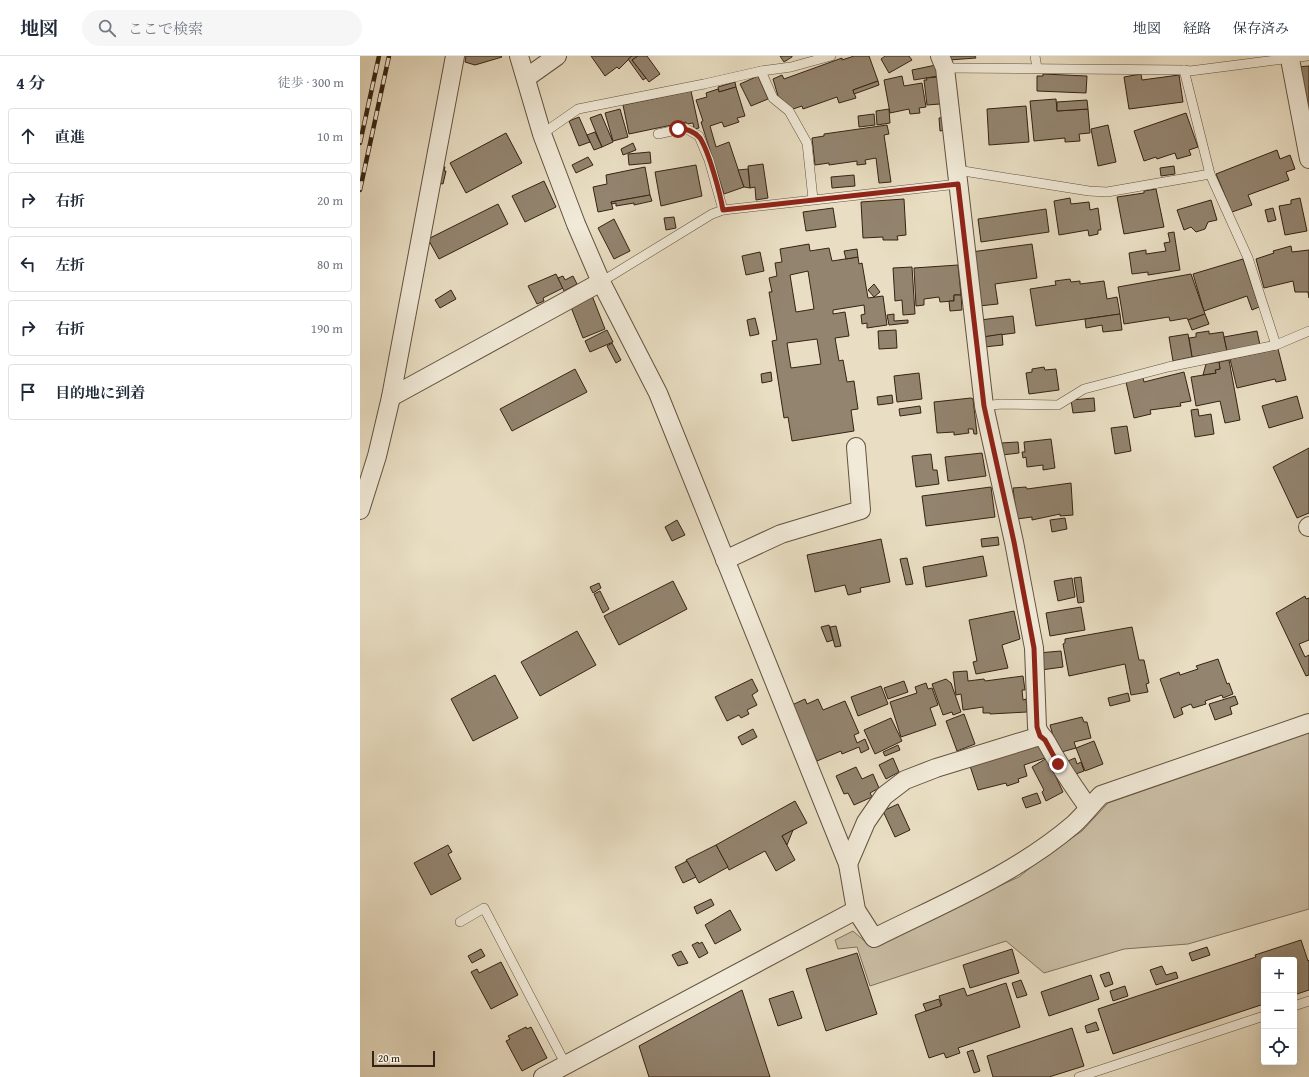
<!DOCTYPE html>
<html lang="ja">
<meta charset="utf-8">
<style>
:root{--surface:#fff;--page:#f6f6f7;--text:#1f2937;--muted:#747a83;--line:#e0e1e3}
body{margin:0;font-family:"Gentium Book Plus","Noto Serif JP",serif;background:var(--page);color:var(--text)}
.controls{position:absolute;right:12px;bottom:12px;display:grid;overflow:hidden;border-radius:4px;box-shadow:0 4px 16px #0002}
.controls button{width:36px;height:36px;display:grid;place-items:center;padding:0;border:0;border-bottom:1px solid var(--line);background:var(--surface);color:var(--text);font:20px sans-serif}
.scale{position:absolute;left:12px;bottom:10px;width:63px;box-sizing:border-box;padding-left:4px;border:2px solid #352313;border-top:0;font-size:11px;line-height:14px;white-space:nowrap;color:#352313;-webkit-text-stroke:3px #f1ead8;paint-order:stroke}
.stop{position:absolute;width:12px;height:12px;margin:-9px;border:3px solid #8f2418;border-radius:50%;background:#fff}
.stop.end{background:#8f2418;border-color:#fff;box-shadow:0 1px 4px #0008}
.list{margin:0;padding:0;list-style:none}
h2{display:flex;justify-content:space-between;align-items:center;height:52px;margin:0;padding:0 16px;font-size:17px}
h2 small{font-size:13px;font-weight:400;color:var(--muted)}
.list li{display:grid;grid-template-columns:26px 1fr auto;gap:12px;align-items:center;box-sizing:border-box;height:56px;margin:0 8px 8px;padding:0 8px;border:1px solid var(--line);border-radius:4px}
.list b{display:block;font-size:15px;white-space:nowrap}
.list em{font-size:13px;font-style:normal;color:var(--muted)}
.icon{flex:none;width:22px;height:22px;fill:none;stroke:currentColor;stroke-width:2;stroke-linecap:round;stroke-linejoin:round}
.map{position:relative;flex:none;width:949px;height:1021px;overflow:hidden}
header{display:flex;align-items:center;gap:24px;box-sizing:border-box;height:56px;padding:0 20px;background:var(--surface);border-bottom:1px solid var(--line)}
header strong{font-size:19px}
nav{display:flex;gap:22px;margin-inline-start:auto;font-size:14px}
.search{width:280px;height:36px;background:var(--page);display:flex;align-items:center;gap:10px;box-sizing:border-box;padding:0 14px;border-radius:22px;color:var(--muted);font-size:15px}
main{display:flex}
aside{flex:1;background:var(--surface)}
.map>svg:first-child{display:block}
.green{fill:#cabea5;stroke:#80705c}
.building{fill:#93846f;stroke:#352313;fill-rule:evenodd}
.lines{fill:none;stroke-linecap:round;stroke-linejoin:round}
.lane-casing{stroke:#62523f;stroke-width:10}
.street-casing{stroke:#62523f;stroke-width:20}
.lane{stroke:#f1ead8;stroke-width:9}
.street{stroke:#f1ead8;stroke-width:18}
.rail-casing{stroke:#352313;stroke-width:4.5}
.rail{stroke:#f1ead8;stroke-width:3;stroke-dasharray:9;stroke-linecap:butt}
.route{stroke:#8f2418;stroke-width:5}
</style>
<header>
<strong>地図</strong>
<div class="search"><svg class="icon" aria-label="search" viewBox="0 0 24 24"><circle cx="10" cy="10" r="6"/><path d="M15 15l6 6"/></svg>ここで検索</div>
<nav><a>地図</a><a>経路</a><a>保存済み</a></nav>
</header>
<main>
<aside>
<h2>4 分<small>徒歩 · 300 m</small></h2>
<ul class="list">
<li><svg class="icon" aria-label="ahead" viewBox="0 0 24 24"><path d="M12 20V5M6 11l6-6 6 6"/></svg><div><b>直進</b></div><em>10 m</em></li>
<li><svg class="icon" aria-label="right" viewBox="0 0 24 24"><path d="M7 20v-9h11M14 6l5 5-5 5"/></svg><div><b>右折</b></div><em>20 m</em></li>
<li><svg class="icon" aria-label="left" viewBox="0 0 24 24"><path d="M17 20v-9H6M10 6l-5 5 5 5"/></svg><div><b>左折</b></div><em>80 m</em></li>
<li><svg class="icon" aria-label="right" viewBox="0 0 24 24"><path d="M7 20v-9h11M14 6l5 5-5 5"/></svg><div><b>右折</b></div><em>190 m</em></li>
<li><svg class="icon" aria-label="arrive" viewBox="0 0 24 24"><path d="M6 21V4h12l-3 4 3 4H6"/></svg><div><b>目的地に到着</b></div></li>
</ul>
</aside>
<div class="map">
<svg width="949" height="1021" viewBox="0 0 949 1021">
<rect width="100%" height="100%" fill="#e9dec3"/>
<filter id="stains"><feTurbulence type="fractalNoise" baseFrequency=".005" numOctaves="4"/><feColorMatrix values="0 0 0 0 .2 0 0 0 0 .09 0 0 0 0 .02 0 0 0 .5 -.17"/></filter>
<radialGradient id="worn" r=".72"><stop offset=".6" stop-color="#630" stop-opacity="0"/><stop offset="1" stop-color="#630" stop-opacity=".3"/></radialGradient>
<polygon class="green" points="949,677 949,853 828,888 764,893 684,917 646,885 510,930 497,891 478,893 475,884 493,875 508,888 659,821 677,806 722,775 748,747"/>
<g class="building">
<polygon points="106,0 141,0 142,1 115,9 105,6"/>
<polygon points="231,0 272,0 259,13 257,11 245,20"/>
<polygon points="272,0 278,0 272,4 286,22 283,24 268,3"/>
<polygon points="278,0 287,0 300,18 289,26 272,4"/>
<polygon points="420,0 432,0 432,1 424,6"/>
<polygon points="494,0 509,0 518,25 493,34 496,42 479,47 477,41 443,53 442,50 433,53 418,40 413,23 422,19 424,23 482,2 482,4"/>
<polygon points="525,0 549,0 552,4 529,17 521,3"/>
<polygon points="589,0 615,0 616,2 589,4"/>
<polygon points="576,9 578,20 554,24 552,14"/>
<polygon points="949,10 949,52 945,53 938,11"/>
<polygon points="683,18 727,20 726,37 677,35 677,20 683,20"/>
<polygon points="781,18 782,24 819,19 823,46 769,53 764,21"/>
<polygon points="398,20 408,43 391,50 380,28"/>
<polygon points="542,20 544,30 562,27 566,51 559,52 560,57 550,58 549,53 530,57 524,24"/>
<polygon points="579,21 580,48 567,49 564,24 567,24 566,22"/>
<polygon points="518,25 519,29 494,38 493,34"/>
<polygon points="375,26 376,31 359,36 358,31"/>
<polygon points="376,31 385,60 377,62 379,66 364,71 362,66 350,70 356,91 369,86 384,131 364,138 341,66 343,65 336,44 347,41 346,37 358,33 359,36"/>
<polygon points="331,35 339,72 334,73 333,67 326,68 326,66 269,78 263,49"/>
<polygon points="696,43 697,55 728,53 730,77 719,78 720,85 705,86 705,82 674,85 670,45"/>
<polygon points="727,44 728,53 697,55 697,46"/>
<polygon points="666,50 669,86 629,89 627,53"/>
<polygon points="260,53 268,81 253,85 245,57"/>
<polygon points="529,53 530,67 517,69 516,55"/>
<polygon points="826,57 838,91 829,94 831,99 817,103 815,97 797,103 796,101 784,105 774,75"/>
<polygon points="241,58 253,86 242,91 230,62"/>
<polygon points="514,58 515,69 499,71 498,60"/>
<polygon points="219,61 230,86 219,90 209,65"/>
<polygon points="585,61 586,74 580,75 579,62"/>
<polygon points="527,69 529,78 524,79 531,126 519,127 516,102 505,104 506,108 497,109 497,105 469,109 469,107 455,109 452,82 464,80 464,78"/>
<polygon points="748,69 756,106 738,110 731,73"/>
<polygon points="235,76 242,91 234,94 227,79"/>
<polygon points="146,77 162,107 106,137 90,107"/>
<polygon points="273,87 276,94 263,99 261,93"/>
<polygon points="917,94 920,103 930,99 935,113 926,116 929,124 888,139 892,149 872,156 856,118"/>
<polygon points="290,96 291,107 269,109 268,98"/>
<polygon points="228,101 233,109 216,117 212,109"/>
<polygon points="403,108 408,142 396,144 395,131 390,132 388,110"/>
<polygon points="336,109 342,140 301,150 295,116"/>
<polygon points="82,110 85,111 84,115 86,115 83,128 78,127"/>
<polygon points="814,110 815,118 801,120 800,112"/>
<polygon points="285,111 290,139 251,146 253,153 238,156 233,131 247,128 246,119"/>
<polygon points="388,113 390,132 384,131 378,114"/>
<polygon points="494,119 495,130 472,132 471,121"/>
<polygon points="184,125 196,151 165,166 152,140"/>
<polygon points="796,133 804,171 764,178 757,141 784,137 784,135"/>
<polygon points="290,139 292,145 274,149 274,147 256,150 256,147 252,148 251,146"/>
<polygon points="710,142 711,148 729,146 730,154 738,152 741,174 738,174 738,178 729,180 728,174 699,179 694,145"/>
<polygon points="940,142 947,175 925,179 919,150 931,148 931,144"/>
<polygon points="544,143 546,179 537,180 538,184 523,184 523,181 503,182 501,146"/>
<polygon points="851,144 857,164 848,166 845,173 836,176 831,171 824,174 817,154"/>
<polygon points="138,148 148,168 79,203 68,183"/>
<polygon points="473,152 476,171 446,175 443,156"/>
<polygon points="913,152 916,164 908,166 905,154"/>
<polygon points="686,153 689,176 621,186 618,163"/>
<polygon points="314,161 316,172 306,174 304,162"/>
<polygon points="254,163 270,195 254,203 238,172"/>
<polygon points="814,176 820,214 788,219 788,216 772,218 769,197 786,194 786,198 806,195 804,187 810,186 808,177"/>
<path d="M449 188 450 195 469 192 472 205 498 201 499 208 502 207 508 242 523 240 527 269 507 272V267L502 268 501 259 505 258 504 249 473 254V258L485 256 489 280 475 282 479 305 483 304 487 326 494 325 498 353 491 354 494 375 432 385 428 361 424 362 412 285 417 284 409 236H412L409 222 417 220 415 207 422 206 420 193ZM448 215 454 253 436 256 430 219ZM457 283 461 308 431 312 427 287Z"/>
<polygon points="672,188 677,222 635,228 638,248 619,250 611,196"/>
<polygon points="931,190 932,196 949,194 949,242 948,236 935,236 933,225 904,232 896,203 914,197 913,195"/>
<polygon points="497,193 498,201 486,203 484,195"/>
<polygon points="400,196 404,215 386,219 382,200"/>
<polygon points="883,203 899,251 892,254 887,240 844,255 833,218"/>
<polygon points="598,209 601,239 594,239 594,245 580,246 579,241 564,243 564,249 556,250 554,212"/>
<polygon points="552,211 555,258 543,259 542,244 535,245 533,212"/>
<polygon points="196,218 203,232 183,242 184,245 177,248 168,230"/>
<polygon points="831,218 845,258 828,264 827,262 810,265 809,261 764,268 758,231"/>
<polygon points="203,220 205,224 213,220 217,228 204,235 198,222"/>
<polygon points="710,223 711,226 720,225 720,228 744,225 747,243 757,241 760,258 676,270 670,233 696,229 695,225"/>
<polygon points="514,228 520,236 514,241 508,234"/>
<polygon points="91,234 96,243 80,252 75,244"/>
<polygon points="231,237 245,273 223,282 209,246"/>
<polygon points="594,239 601,239 602,254 590,255 589,245 594,245"/>
<polygon points="534,258 534,265 548,264 548,267 529,269 527,259"/>
<polygon points="760,258 762,274 743,276 742,269 726,272 725,263"/>
<polygon points="845,258 849,268 832,274 828,264"/>
<polygon points="653,260 655,277 623,281 620,264"/>
<polygon points="395,262 399,278 390,280 387,264"/>
<polygon points="247,274 253,286 230,296 225,285"/>
<polygon points="536,274 537,292 519,293 518,275"/>
<polygon points="849,275 849,278 863,276 867,295 832,301 829,282 836,281 836,277"/>
<polygon points="897,275 900,289 867,295 864,281"/>
<polygon points="642,278 643,289 624,291 623,281"/>
<polygon points="828,278 832,301 813,305 809,281"/>
<polygon points="252,287 261,304 256,307 247,290"/>
<polygon points="918,293 926,324 916,326 915,323 877,332 870,303"/>
<polygon points="869,304 880,364 865,367 860,345 836,350 831,321 856,317 855,314 860,313 859,306"/>
<polygon points="859,306 860,313 855,314 856,317 843,319 846,308"/>
<polygon points="684,311 685,314 696,313 699,334 669,338 666,317 672,316 672,313"/>
<polygon points="215,313 227,336 152,375 140,353"/>
<polygon points="411,316 412,325 402,327 401,318"/>
<polygon points="824,316 831,345 820,347 821,350 790,354 791,358 774,362 766,326 783,322 784,326"/>
<polygon points="559,317 562,343 537,346 534,320"/>
<polygon points="532,339 533,347 518,349 517,341"/>
<polygon points="937,340 943,362 909,372 902,350"/>
<polygon points="611,342 613,343 617,378 614,378 613,373 608,373 609,377 594,379 594,376 577,377 574,346"/>
<polygon points="734,342 735,355 713,357 711,344"/>
<polygon points="560,350 561,357 540,360 539,353"/>
<polygon points="838,353 839,360 851,358 854,378 835,381 831,354"/>
<polygon points="767,370 771,395 755,398 751,372"/>
<polygon points="691,383 695,412 683,414 683,409 667,411 666,401 663,402 662,396 665,396 664,386"/>
<polygon points="658,386 659,397 642,399 641,387"/>
<polygon points="949,392 949,457 937,462 913,411"/>
<polygon points="622,397 626,420 588,425 585,401"/>
<polygon points="571,398 573,414 577,414 579,428 556,431 552,400"/>
<polygon points="711,427 713,459 700,460 700,458 672,464 672,461 657,463 653,432 666,431 667,433"/>
<polygon points="631,431 635,461 566,470 562,440"/>
<polygon points="705,462 707,473 692,476 690,464"/>
<polygon points="317,464 325,479 312,485 305,471"/>
<polygon points="638,481 639,489 622,491 621,483"/>
<polygon points="521,483 530,526 500,532 501,536 488,539 485,529 455,536 447,499"/>
<polygon points="623,500 627,520 566,531 563,511"/>
<polygon points="547,502 553,528 546,529 540,503"/>
<polygon points="721,521 724,546 718,547 714,522"/>
<polygon points="712,522 715,541 698,545 694,525"/>
<polygon points="313,525 327,553 259,589 244,560"/>
<polygon points="239,527 241,532 233,537 230,531"/>
<polygon points="240,535 249,553 243,557 234,538"/>
<polygon points="945,540 946,543 949,542 949,584 939,588 945,601 949,599 949,619 946,620 916,557"/>
<polygon points="721,551 725,574 690,580 686,557"/>
<polygon points="654,555 660,583 642,589 648,612 616,618 613,606 617,605 609,564"/>
<polygon points="469,569 473,584 467,586 461,571"/>
<polygon points="476,570 481,590 475,591 470,571"/>
<polygon points="772,571 779,604 784,604 789,627 786,628 788,636 771,639 765,608 709,620 703,588 705,587 705,583"/>
<polygon points="217,575 236,609 180,640 161,606"/>
<polygon points="701,595 703,611 681,614 678,597"/>
<polygon points="858,603 867,628 869,627 873,638 863,642 862,639 845,645 846,648 833,652 831,648 821,652 823,658 814,662 800,623 819,616 820,619 838,613 836,610"/>
<polygon points="607,615 608,625 624,623 625,625 663,620 665,634 662,634 663,644 666,643 667,656 630,658 630,657 623,657 623,651 603,654 601,638 596,639 593,616"/>
<polygon points="135,619 158,662 113,685 91,643"/>
<polygon points="392,623 398,635 392,639 397,649 387,654 389,658 381,662 379,659 367,665 355,641"/>
<polygon points="586,623 591,627 601,656 593,659 592,656 583,659 572,628"/>
<polygon points="544,625 548,636 528,643 524,632"/>
<polygon points="566,627 568,633 572,632 578,649 570,652 576,669 541,681 530,646 557,637 555,631"/>
<polygon points="521,630 528,648 498,660 491,641"/>
<polygon points="768,637 770,645 750,650 748,642"/>
<polygon points="875,640 878,648 870,651 872,658 855,664 849,648"/>
<polygon points="445,643 447,648 458,643 463,654 485,645 499,677 494,679 497,687 505,683 509,693 501,697 499,691 482,698 481,695 457,705 432,649"/>
<polygon points="604,658 615,688 597,695 586,665"/>
<polygon points="722,661 724,666 727,666 731,682 714,686 716,692 698,697 690,669"/>
<polygon points="531,662 542,685 515,698 504,674"/>
<polygon points="393,673 397,681 382,689 378,681"/>
<polygon points="734,685 743,708 725,715 716,692"/>
<polygon points="681,688 685,702 664,709 667,720 658,723 659,726 647,730 646,727 618,734 610,710"/>
<polygon points="538,689 540,694 525,700 523,696"/>
<polygon points="533,702 539,716 526,723 519,709"/>
<polygon points="687,702 703,736 686,745 682,736 684,734 672,711"/>
<polygon points="715,702 717,708 721,706 724,715 713,719 703,707"/>
<polygon points="496,711 502,723 513,718 519,732 510,737 512,741 494,749 488,737 484,738 476,720"/>
<polygon points="677,737 681,747 666,752 662,742"/>
<polygon points="435,745 447,767 422,780 435,804 416,815 405,795 369,814 356,789"/>
<polygon points="538,748 550,774 535,781 523,755"/>
<polygon points="433,774 427,789 422,780"/>
<polygon points="88,789 92,796 88,798 101,823 71,839 54,807"/>
<polygon points="356,789 368,811 339,827 326,804"/>
<polygon points="327,805 336,821 323,827 315,811"/>
<polygon points="351,843 354,849 337,858 334,851"/>
<polygon points="370,854 381,874 355,888 345,869"/>
<polygon points="941,884 948,905 949,904 949,934 934,939 934,904 904,904 904,948 753,998 738,953 896,901 895,899"/>
<polygon points="338,886 339,888 342,886 348,897 339,902 332,889"/>
<polygon points="847,891 850,899 832,905 829,897"/>
<polygon points="121,893 125,900 112,907 108,900"/>
<polygon points="652,893 659,917 610,932 603,909"/>
<polygon points="321,895 328,907 318,910 312,899"/>
<polygon points="497,897 517,958 466,975 446,913"/>
<polygon points="141,906 158,939 131,953 111,916 117,913 119,917"/>
<polygon points="802,910 806,919 816,916 818,922 796,929 790,914"/>
<polygon points="749,916 753,928 745,931 740,919"/>
<polygon points="731,919 739,943 689,960 681,936"/>
<polygon points="661,924 667,939 657,942 652,927"/>
<polygon points="646,927 660,971 598,992 600,997 586,1002 584,997 569,1002 555,959 582,949 579,940 604,932 607,940"/>
<polygon points="765,930 768,940 753,945 750,935"/>
<polygon points="382,934 410,1021 289,1021 279,990"/>
<polygon points="433,935 442,962 418,970 409,943"/>
<polygon points="579,943 581,950 566,955 563,948"/>
<polygon points="736,966 739,974 727,977 725,970"/>
<polygon points="166,971 167,973 171,971 187,1002 162,1015 146,985 150,983 148,980"/>
<polygon points="712,972 724,1010 689,1021 633,1021 627,1000"/>
<polygon points="613,994 620,1015 614,1017 607,996"/>
</g>
<g class="lines">
<g class="lane-casing">
<g id="lane">
<polyline points="675,0 677,12"/>
<polyline points="585,12 824,14 830,15 947,0"/>
<polyline points="824,14 850,118 888,202 916,289 949,275"/>
<polyline points="401,15 431,11 471,0"/>
<polyline points="182,78 218,53 344,28 401,15 413,42 429,55 447,87 453,143"/>
<polyline points="298,78 325,72 339,80 341,85 349,104 363,154"/>
<polyline points="597,114 729,135 747,136 850,118"/>
<polyline points="241,226 352,158 363,154 598,128"/>
<polyline points="624,350 641,348 698,349 724,333 808,311 916,289"/>
<polyline points="100,866 124,852 206,1009"/>
<polyline points="934,950 949,945"/>
<polyline points="719,1021 904,960"/>
</g>
</g>
<g class="street-casing">
<g id="street">
<path d="M159 0 182 78 216 168 241 226 298 337 488 808 496 854 514 882C582 848 656 818 714 768 723 760 732 748 741 739L949 667"/>
<path d="M580 0 585 12 624 350 654 486 674 592 677 671C680 681 683 679 687 687 699 709 713 730 728 751"/>
<polyline points="930,3 949,103"/>
<polyline points="166,22 197,0"/>
<polyline points="31,341 241,226"/>
<polyline points="0,454 17,400 31,341 95,0"/>
<polyline points="948,471 949,470"/>
<polyline points="365,504 421,478 501,454 496,391"/>
<polyline points="488,808 506,766 524,740 545,724 576,712 680,680"/>
<polyline points="183,1021 496,854"/>
</g>
</g>
<use href="#lane" class="lane"/>
<use href="#street" class="street"/>
<g class="rail-casing">
<g id="rail">
<polyline points="0,87 19,0"/>
<polyline points="0,134 29,0"/>
</g>
</g>
<use href="#rail" class="rail"/>
</g>
<g class="lines">
<path class="route" d="M318 73C326 72 335 76 340 82 349 96 360 137 363 154L598 128 624 350 654 486 674 592 677 671 680 680 685 684 698 708"/>
</g>
<rect width="100%" height="100%" filter="url(#stains)"/>
<rect width="100%" height="100%" fill="url(#worn)"/>
</svg>
<div class="controls">
<button>+</button>
<button>−</button>
<button><svg class="icon" aria-label="locate" viewBox="0 0 24 24"><circle cx="12" cy="12" r="6"/><path d="M12 2v4M12 18v4M2 12h4M18 12h4"/></svg></button>
</div>
<div class="scale">20 m</div>
<div class="stop" style="left:318px;top:73px"></div>
<div class="stop end" style="left:698px;top:708px"></div>
</div>
</main>
